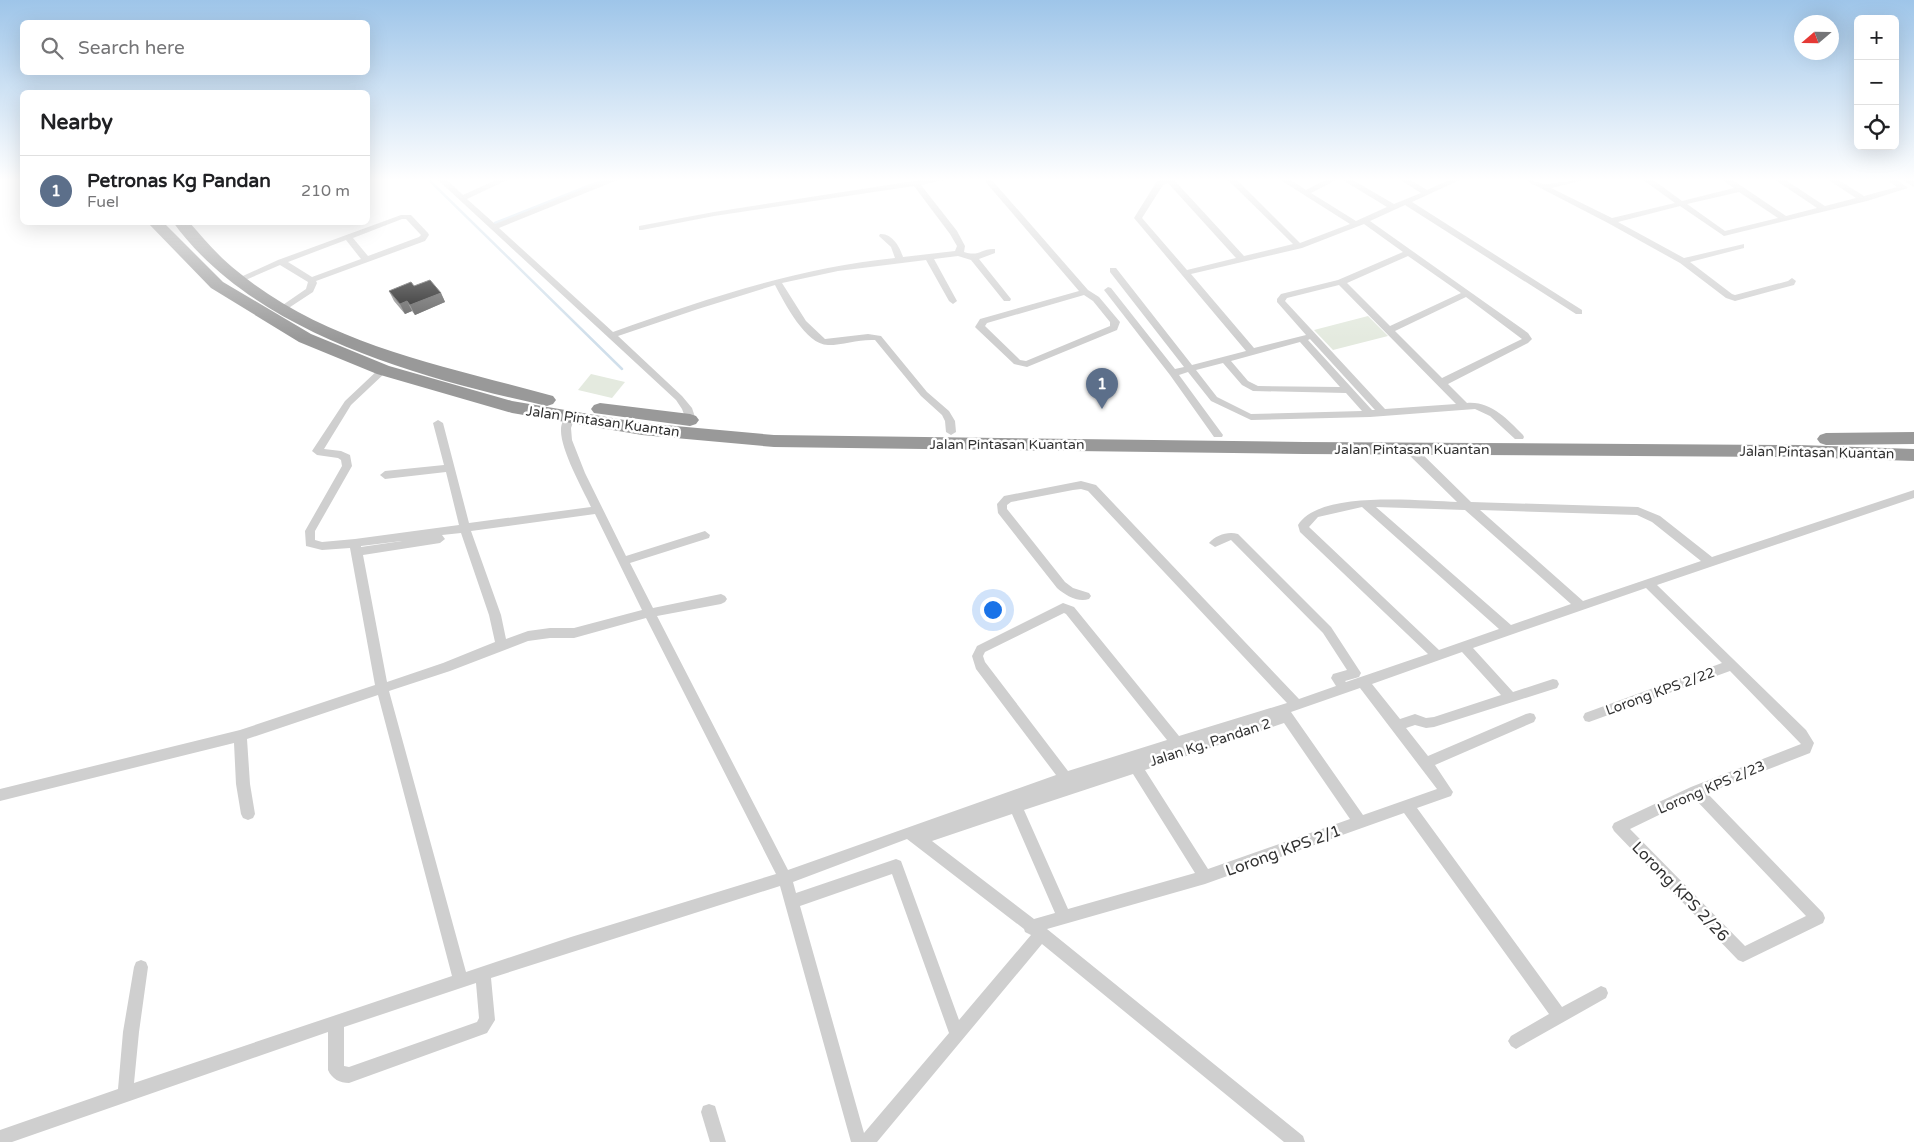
<!DOCTYPE html>
<meta charset="utf-8">
<style>
:root{--surface:#fff;--page:#f6f6f6;--text:#202124;--muted:#757577;--line:#e0e0e0;--accent:#da4347}
body{margin:0;font-family:"Varela Round",sans-serif;background:var(--page);color:var(--text)}
.controls{position:absolute;right:15px;top:15px;display:grid;overflow:hidden;border-radius:8px;box-shadow:0 5px 20px #0002}
.controls button{width:45px;height:45px;display:grid;place-items:center;padding:0;border:0;border-bottom:1px solid var(--line);background:var(--surface);color:var(--text);font:25px sans-serif}
.compass{position:absolute;left:1794px;top:15px;width:45px;height:45px;border-radius:50%;background:var(--surface);box-shadow:0 5px 20px #0002;rotate:250deg}
.you{position:absolute;left:992px;top:609px;width:18px;height:18px;margin:-12px;border:4px solid #fff;border-radius:50%;background:#1a73e8;box-shadow:0 0 0 8px #1a73e833}
.badge{display:grid;place-items:center;width:32px;height:32px;border-radius:50%;background:var(--accent);color:#fff;font-size:16px;font-weight:700}
.pin{position:absolute;translate:-50% -41px;filter:drop-shadow(0 1px 2px #0008)}
.pin::after{content:'';position:absolute;top:26px;width:18px;height:15px;background:inherit;clip-path:polygon(0 0,100% 0,50% 100%)}
.list{margin:0;padding:0;list-style:none}
h2{display:flex;justify-content:space-between;align-items:center;height:65px;margin:0;padding:0 20px;font-size:21px}
h2 small{font-size:16px;font-weight:400;color:var(--muted)}
.list li{display:grid;grid-template-columns:32px 1fr auto;gap:15px;align-items:center;box-sizing:border-box;height:70px;padding:0 20px;border-top:1px solid var(--line)}
.list b{display:block;font-size:19px;white-space:nowrap}
.list p{margin:0;font-size:16px;white-space:nowrap;color:var(--muted)}
.list em{font-size:16px;font-style:normal;color:var(--muted)}
.icon{flex:none;width:28px;height:28px;fill:none;stroke:currentColor;stroke-width:2;stroke-linecap:round;stroke-linejoin:round}
.map{position:relative;flex:none;width:1914px;height:1142px;overflow:hidden}
.search{position:absolute;background:var(--surface);box-shadow:0 5px 20px #0002;left:20px;top:20px;width:350px;height:55px;display:flex;align-items:center;gap:12px;box-sizing:border-box;padding:0 18px;border-radius:8px;color:var(--muted);font-size:19px}
.panel{position:absolute;background:var(--surface);box-shadow:0 5px 20px #0002;left:20px;top:90px;width:350px;height:135px;border-radius:8px}
.map>svg:first-child{display:block}
.green{fill:#e4eadf}
.lines{fill:none;stroke-linecap:round;stroke-linejoin:round}
.stream{stroke:#d0dfeb;stroke-width:2.5}
.street{fill:#cfcfcf;fill-rule:evenodd}
.highway{fill:#999;fill-rule:evenodd}
.wall{fill:#8c8c8c}
.shaded-wall{fill:#5e5e5e}
.building{fill:#191919;stroke:#5e5e5e}
.labels{text-anchor:middle;stroke-width:5;stroke-linejoin:round;paint-order:stroke}
.street-label{font-size:14px;fill:#323232;stroke:#fff}
.near-street-label{font-size:16px;fill:#323232;stroke:#fff}
</style>
<div class="map">
<svg width="1914" height="1142" viewBox="0 0 1914 1142">
<rect width="100%" height="100%" fill="#fff"/>
<g class="green">
<polygon points="1368,316 1388,336 1333,350 1314,330"/>
<polygon points="591,374 625,382 612,398 578,390"/>
</g>
<g class="lines">
<g class="stream">
<polyline points="428,179 622,369"/>
<polyline points="495,223 606,179"/>
</g>
<g class="street">
<path d="M437 179H446L463 195 498 179H509L467 199 495 224 608 179H620L499 228 613 332C705 299 797 268 895 258L891 247 879 236 880 234C892 233 900 247 903 257L955 251 957 246 950 234 914 186 714 216 642 230H639V226L714 212 927 179H948L921 185 957 231 965 246 964 252C980 257 981 248 995 249V253L979 259 1011 299 1010 301H1004L971 260 958 256 934 259 957 301 953 304 949 301 926 260 838 271 782 283 806 321 825 339 868 334 881 336 927 392 949 411 955 421 956 432 951 435 946 432 945 421 942 415 921 396 875 340C859 339 844 345 828 345 806 345 784 302 775 285L698 309 618 336 682 396 692 408 696 420 691 423 687 422 682 409 676 400Z"/>
<path d="M983 179H991L1088 290 1099 297 1120 322 1117 330 1027 367 1014 364 977 329 975 327 980 319 1079 291ZM1084 295 1093 301 1110 322V326L1026 361 1020 360 985 326 987 323Z"/>
<path d="M1163 179H1176L1175 181 1244 256 1293 244 1227 179H1236L1300 243 1350 224 1279 179H1289L1306 190 1327 179H1338L1311 193 1356 221 1387 207 1341 179H1351L1394 204 1421 193 1399 179H1409L1427 190 1451 179H1462L1412 202 1582 310V314H1576L1405 205 1370 221 1528 333 1532 339 1528 343 1448 384 1467 403C1491 401 1507 419 1523 435L1524 437 1523 439H1515L1490 416 1475 409 1370 417 1251 420 1211 401 1188 372 1179 375 1223 435 1222 437H1214L1170 375 1104 290 1108 287 1111 288 1175 369 1184 367 1110 272V268H1116L1192 365 1246 351 1134 218 1157 181ZM1168 183 1236 258 1187 270 1142 218 1163 185ZM1364 224 1403 252 1338 280 1281 294 1277 299V302L1306 335 1254 348 1191 274 1302 248ZM1408 256 1461 293 1390 326 1347 283ZM1339 285 1456 404 1385 409 1285 301 1287 298ZM1466 297 1522 339 1442 378 1395 331ZM1310 339 1375 410H1372L1308 340ZM1300 342 1340 387 1258 386 1248 381 1231 361ZM1223 363 1242 385 1253 391 1346 393 1362 411 1251 414 1217 397 1196 370Z"/>
<path d="M1523 179C1533 179 1541 185 1547 184 1561 183 1573 179 1588 179L1551 188 1612 218 1675 203 1642 179H1652L1682 201 1734 188 1721 179H1731L1786 216 1817 208 1774 179H1784L1825 206 1856 198 1827 179H1837L1864 196 1897 187 1886 179H1896L1908 188 1867 201 1724 236 1680 206 1618 222 1684 258 1744 244V248L1690 262 1732 294 1735 295 1788 281 1792 278 1796 281 1794 285 1735 301 1726 298 1680 263 1608 223ZM1739 192 1778 218 1725 231 1687 204Z"/>
<polygon points="1901,179 1911,179 1914,181 1914,187"/>
<path d="M401 215H411L428 233 429 235 425 241 316 281 317 283 313 292 284 311H278L277 309 306 289 308 282 280 265 241 282 238 283 234 280 278 260ZM402 219H406L421 235 419 237 368 256 353 238ZM346 240 361 259 312 277 288 262Z"/>
<path d="M383 367 386 368V372L351 405 324 449 341 451 350 455 352 466 315 531V540L322 542 355 539 459 525 446 472 385 479 380 475 385 471 444 465 433 423 438 420 443 423 469 523 591 507C582 488 560 449 561 429 561 424 564 419 566 415H574L575 417 571 428 572 440 585 473 626 556 705 531 710 535 709 538 630 563 653 608 721 594 725 596 727 599 725 602 721 604 657 616 788 870 1056 775 976 669 972 656 977 646 1063 603 1074 607 1179 736 1287 703 1088 491 1081 489 1073 490 1011 502 1007 505V509L1065 582 1073 588 1089 593 1091 596 1089 599C1078 603 1065 595 1057 588L998 513 997 504 1004 496 1081 481 1096 485 1299 699 1336 686 1331 678 1333 674 1347 670 1323 633 1231 540 1215 547 1209 543C1216 535 1228 531 1238 534L1331 627 1361 673 1359 677 1345 681 1346 682 1428 654 1300 532 1298 525C1319 490 1420 501 1457 502L1406 452 1405 449 1406 446H1414L1471 502 1638 507 1660 516 1712 557 1914 490V498L1657 585 1806 730 1814 743 1810 753 1707 793 1823 913 1825 918 1823 923 1743 962 1738 960 1614 831 1612 827 1614 823 1691 787 1801 744 1730 671 1589 722 1585 721 1583 717 1585 713 1722 663 1646 588 1473 648 1513 692 1553 679 1557 680 1559 684 1557 688 1434 727 1426 728 1415 725 1406 728 1428 756 1526 714 1530 713 1534 714 1536 718 1534 722 1435 765 1453 792 1451 796 1417 808 1562 1007 1601 986 1606 988 1608 993 1606 998 1521 1046 1516 1049 1511 1046 1508 1041 1511 1036 1549 1014 1404 813 1205 884 1047 929 1303 1136 1305 1142H1284L1042 944 877 1142H851L780 886 491 978 495 1020 487 1033 349 1083C340 1083 332 1079 328 1070V1032L12 1142H0V1130L118 1089 123 1032 134 967 136 962 141 960 146 962 148 967 139 1032 134 1083 452 976 378 695 247 739 250 784 255 814 253 818 248 820 243 818 241 814 236 784 234 743 0 801V789L240 730 375 685 350 548 322 550 306 546 305 531 342 466 341 460 338 458 317 455 312 451 345 401 380 368ZM1362 507 1499 629 1439 650 1309 527 1318 517ZM1376 507 1465 510 1571 604 1511 625ZM1480 510 1637 515 1652 522 1701 561 1583 601ZM595 514 642 610 574 628H550L528 631 506 639 501 615 471 531ZM461 533 489 615 495 642 443 663 387 682 363 555 440 543 445 539 442 535ZM402 541 361 547V546ZM1064 613 1066 614 1167 740 1068 771 985 662 983 656 985 652ZM646 618 776 874 571 937 466 972 389 691 450 671 528 641 550 638H574ZM1462 652 1501 695 1434 717 1426 718 1415 714 1400 719 1372 684ZM1360 688 1437 789 1363 815 1291 712ZM1284 723 1350 819 1208 869 1145 770ZM1133 774 1195 873 1068 909 1024 810ZM1694 798 1806 916 1745 946 1630 829ZM1012 814 1055 913 1034 919 932 841ZM907 839 1024 929 1025 932 1031 935 959 1020 901 861 896 859 796 893 793 882ZM892 874 949 1033 864 1133 800 906ZM476 983 479 1018 477 1022 349 1067 344 1066V1027Z"/>
<polygon points="709,1104 715,1106 726,1142 710,1142 701,1112 703,1106"/>
</g>
<g class="highway">
<polygon points="147,222 163,222 223,282 311,334 389,366 512,401 642,423 774,435 1304,442 1799,445 1914,449 1914,461 1799,457 1304,454 774,447 642,435 512,413 377,374 299,342 211,288"/>
<path d="M173 222H189C204 239 219 257 237 271 326 345 445 366 553 396L556 400 553 404 547 406C420 378 253 333 173 222Z"/>
<polygon points="600,403 690,414 696,416 699,420 696,424 690,426 594,413 591,409 594,405"/>
<polygon points="1914,432 1914,444 1826,445 1820,443 1817,439 1820,435 1826,433"/>
</g>
</g>
<polygon class="wall" points="414,286 441,293 445,302 415,315 412,311 405,314 394,301 389,291"/>
<g class="shaded-wall">
<polygon points="441,293 445,302 415,315 410,305"/>
<polygon points="407,301 412,311 405,314 400,304"/>
</g>
<polygon class="building" points="430,280 441,293 410,305 407,301 400,304 389,291 411,282 414,286"/>
<linearGradient id="sky" x2="0" y2="1"><stop stop-color="#9ec5e9"/><stop offset="0.53" stop-color="#fff"/><stop offset="1" stop-color="#fff" stop-opacity="0"/></linearGradient>
<rect width="1914" height="339" fill="url(#sky)"/>
<g class="labels">
<g class="street-label">
<text transform="translate(603 421) rotate(8)" y="5">Jalan Pintasan Kuantan</text>
<text x="1007" y="449">Jalan Pintasan Kuantan</text>
<text x="1412" y="454">Jalan Pintasan Kuantan</text>
<text transform="translate(1817 452) rotate(1)" y="5">Jalan Pintasan Kuantan</text>
<text transform="translate(1660 691) rotate(-20)" y="5">Lorong KPS 2/22</text>
<text transform="translate(1210 742) rotate(-18)" y="5">Jalan Kg. Pandan 2</text>
<text transform="translate(1711 787) rotate(-23)" y="5">Lorong KPS 2/23</text>
</g>
<g class="near-street-label">
<text transform="translate(1283 850) rotate(-20)" y="6">Lorong KPS 2/1</text>
<text transform="translate(1681 891) rotate(46)" y="6">Lorong KPS 2/26</text>
</g>
</g>
</svg>
<div class="controls">
<button>+</button>
<button>−</button>
<button><svg class="icon" aria-label="locate" viewBox="0 0 24 24"><circle cx="12" cy="12" r="6"/><path d="M12 2v4M12 18v4M2 12h4M18 12h4"/></svg></button>
</div>
<svg class="compass" viewBox="-18 -18 36 36"><path d="M0-13l5 13h-10z" fill="#e53935"/><path d="M0 13l5-13h-10z" fill="#757577"/></svg>
<div class="you"></div>
<div class="pin badge" style="left:1102px;top:409px;background:#5c6f8a">1</div>
<div class="search"><svg class="icon" aria-label="search" viewBox="0 0 24 24"><circle cx="10" cy="10" r="6"/><path d="M15 15l6 6"/></svg>Search here</div>
<section class="panel">
<h2>Nearby<small></small></h2>
<ul class="list">
<li><span class="badge" style="background:#5c6f8a">1</span><div><b>Petronas Kg Pandan</b><p>Fuel</p></div><em>210 m</em></li>
</ul>
</section>
</div>
